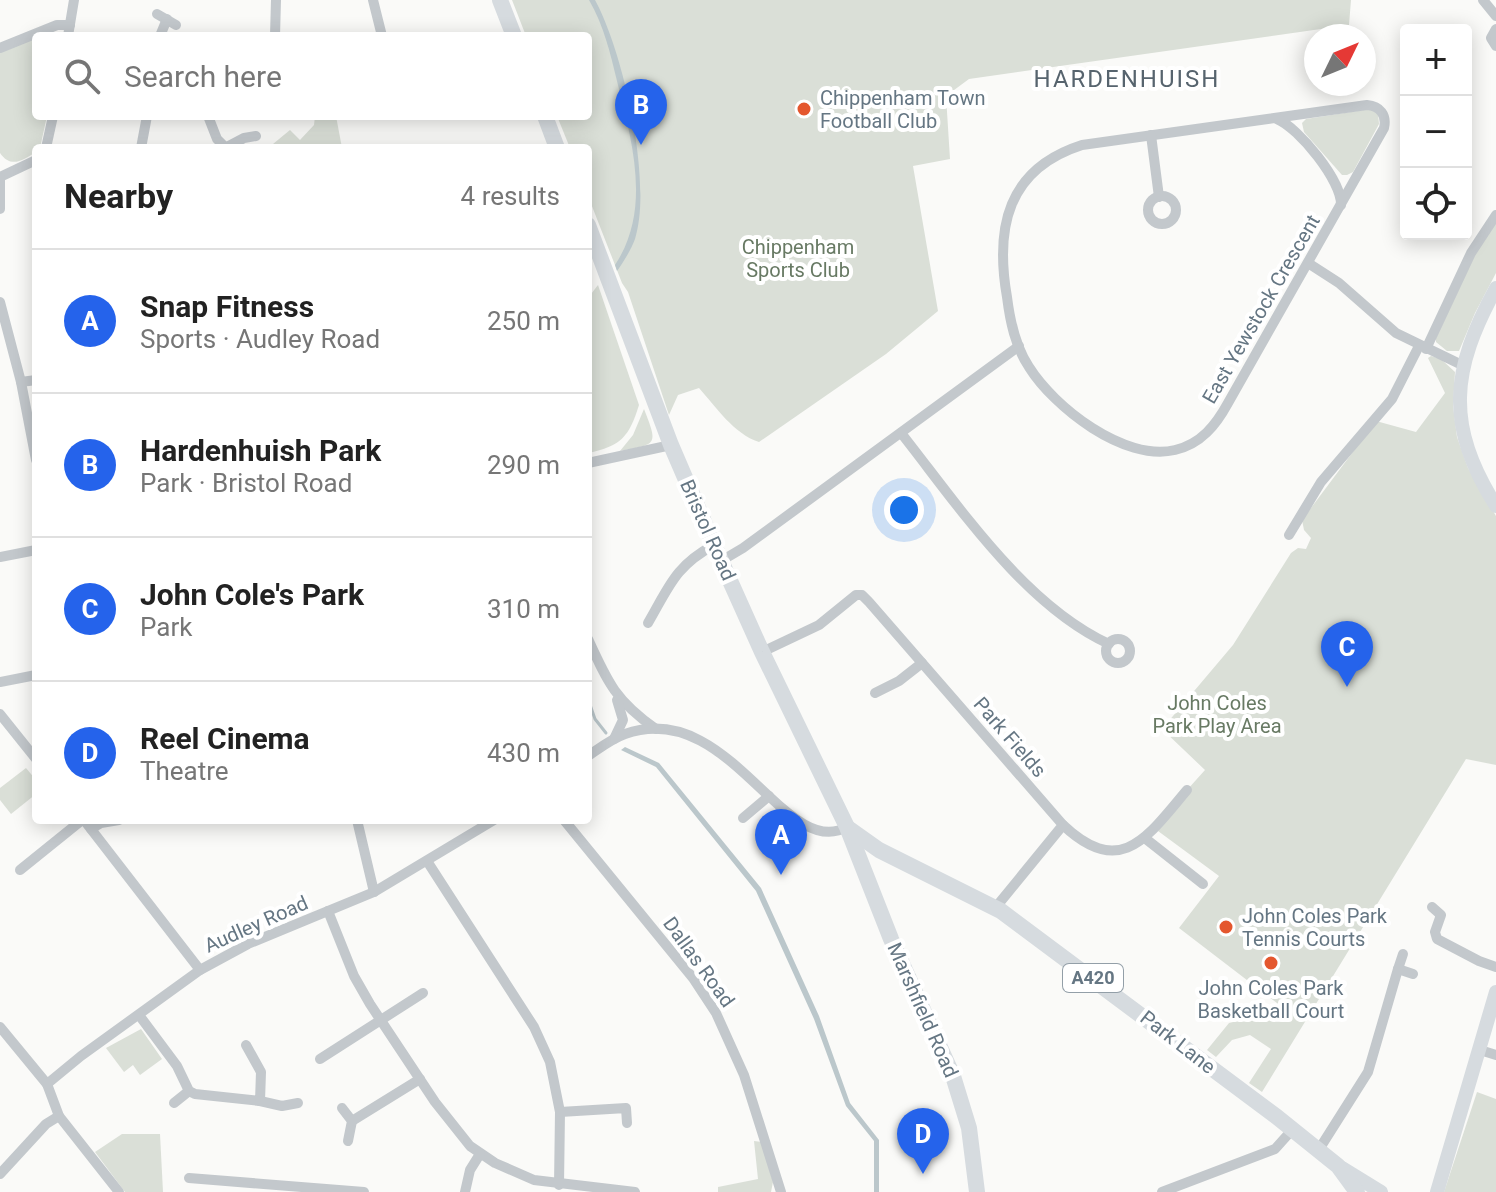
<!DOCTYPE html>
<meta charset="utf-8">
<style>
:root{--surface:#fff;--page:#f2f2f2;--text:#222;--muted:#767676;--line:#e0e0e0;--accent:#2563eb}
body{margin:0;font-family:Roboto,sans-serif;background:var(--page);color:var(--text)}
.controls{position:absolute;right:24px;top:24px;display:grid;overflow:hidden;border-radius:8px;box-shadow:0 4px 20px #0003}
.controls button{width:72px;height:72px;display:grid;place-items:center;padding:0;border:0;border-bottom:2px solid var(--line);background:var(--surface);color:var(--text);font:40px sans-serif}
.compass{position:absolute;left:1304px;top:24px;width:72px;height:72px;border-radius:50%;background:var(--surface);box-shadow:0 4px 20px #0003;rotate:47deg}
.you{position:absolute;left:904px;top:510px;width:28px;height:28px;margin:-20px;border:6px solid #fff;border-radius:50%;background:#1a73e8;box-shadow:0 0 0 12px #1a73e833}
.badge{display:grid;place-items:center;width:52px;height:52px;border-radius:50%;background:var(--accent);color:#fff;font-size:26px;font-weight:700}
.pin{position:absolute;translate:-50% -66px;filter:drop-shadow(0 2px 4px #0008)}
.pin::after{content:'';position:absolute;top:42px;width:28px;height:24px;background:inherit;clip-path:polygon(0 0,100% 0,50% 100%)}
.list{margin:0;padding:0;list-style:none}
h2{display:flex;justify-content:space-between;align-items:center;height:104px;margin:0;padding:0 32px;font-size:34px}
h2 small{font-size:26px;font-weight:400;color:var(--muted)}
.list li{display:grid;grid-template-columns:52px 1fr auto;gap:24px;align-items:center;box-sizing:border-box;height:144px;padding:0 32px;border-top:2px solid var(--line)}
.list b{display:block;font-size:30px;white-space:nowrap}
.list p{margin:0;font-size:26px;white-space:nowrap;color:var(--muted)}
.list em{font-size:26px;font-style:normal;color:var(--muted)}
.icon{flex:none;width:44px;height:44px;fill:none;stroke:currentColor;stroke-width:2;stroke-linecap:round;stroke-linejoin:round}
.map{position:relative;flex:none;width:1496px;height:1192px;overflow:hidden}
.search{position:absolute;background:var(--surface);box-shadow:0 4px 20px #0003;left:32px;top:32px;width:560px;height:88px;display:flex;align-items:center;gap:20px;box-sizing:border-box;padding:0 28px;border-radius:8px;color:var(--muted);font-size:30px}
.panel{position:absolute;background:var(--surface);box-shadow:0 4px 20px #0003;left:32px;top:144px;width:560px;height:680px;border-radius:8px}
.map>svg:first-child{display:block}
.green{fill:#dadfd7}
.water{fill:#bbc7cb}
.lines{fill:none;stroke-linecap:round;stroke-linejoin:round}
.stream{stroke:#bbc7cb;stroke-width:3}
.street{stroke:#c3c8cc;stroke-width:10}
.secondary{stroke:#d6dbdf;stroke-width:14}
.primary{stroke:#d6dbdf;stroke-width:16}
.poi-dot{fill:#e4572e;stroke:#fff;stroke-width:3}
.labels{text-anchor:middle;stroke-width:8;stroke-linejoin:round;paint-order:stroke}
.shield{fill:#fff;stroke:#939fa8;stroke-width:2}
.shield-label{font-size:18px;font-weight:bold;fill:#657683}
.poi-label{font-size:20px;fill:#657683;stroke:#fff;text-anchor:start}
.park-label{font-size:20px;fill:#687a64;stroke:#fff}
.street-label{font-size:20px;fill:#657683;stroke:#fff}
.quarter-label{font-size:24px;letter-spacing:2px;fill:#57646e;stroke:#fff}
</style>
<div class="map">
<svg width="1496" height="1192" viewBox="0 0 1496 1192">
<rect width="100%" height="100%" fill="#fafaf8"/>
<g class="green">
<path d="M512 0H1351L1349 25 969 79 946 96 950 159 913 166 938 311 886 354 759 442C734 434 716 407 699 388L678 395 669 415 628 292 622 283 588 196V148H570L557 116H588V36H526Z"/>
<path d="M36 38V116H47L40 148H36V152C23 160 11 169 0 153V52Z"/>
<polygon points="1370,109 1378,113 1379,124 1353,172 1347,175 1342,175 1304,132 1302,123 1306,119"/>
<polygon points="315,116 336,116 342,148 273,148 273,144 290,130 300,140 314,125"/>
<polygon points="1496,220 1496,273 1475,313 1459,351 1447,351 1436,342 1436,338 1475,254"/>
<path d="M598 285 639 405C629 437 621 446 588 453V298Z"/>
<polygon points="1431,356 1441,359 1455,372 1453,406 1457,437 1468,468 1496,516 1496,765 1466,759 1262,1092 1249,1083 1271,1049 1250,1035 1232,1040 1216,1057 1207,1050 1229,1023 1266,1014 1277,1003 1179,928 1219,876 1158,831 1187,790 1205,770 1162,729 1233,645 1291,553 1298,548 1306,549 1311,538 1304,530 1302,520 1376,421 1416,432 1445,393 1428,358"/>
<path d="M644 409C658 445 658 444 620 451L633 435Z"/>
<polygon points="26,768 36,780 36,794 11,814 0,800 0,788"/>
<polygon points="141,1029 162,1059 140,1075 133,1065 124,1072 106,1048"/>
<polygon points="1477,1092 1496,1099 1496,1192 1444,1192"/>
<polygon points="122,1134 160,1134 163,1192 125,1192 95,1152"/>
<polygon points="754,1141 762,1142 773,1182 771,1192 718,1192 718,1187 758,1179"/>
</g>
<g class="water">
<path d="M589 0H595C623 51 653 182 635 239 631 250 624 261 617 271L615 265C652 209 632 141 617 81 610 52 604 26 589 0Z"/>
<polygon points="625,747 659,763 761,888 819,1016 850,1103 879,1140 879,1192 874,1192 874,1141 846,1106 814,1019 756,891 656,767 621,750"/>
</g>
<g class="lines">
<polyline class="stream" points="588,699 595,719 606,733"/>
<g class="street">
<polyline points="373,0 382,36"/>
<polyline points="1483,0 1496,16"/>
<polyline points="157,14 176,25"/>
<polyline points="1496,29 1491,38 1496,46"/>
<polyline points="68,36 74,0"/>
<polyline points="160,36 167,19"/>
<polyline points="275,36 276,0"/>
<polyline points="0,48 57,25 70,25"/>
<path d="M1367 105C1380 106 1387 115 1384 128L1228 403C1216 425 1201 444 1175 450 1124 462 1054 407 1029 367 1015 346 1010 321 1007 297 995 228 1007 169 1082 145Z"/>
<polyline points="208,116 217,139 225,147"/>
<path d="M1277 119C1299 128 1342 181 1341 205"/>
<polyline points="1151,135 1159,197"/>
<polyline points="46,148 53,116"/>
<polyline points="141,148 147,116"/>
<polyline points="225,148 244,138 256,136"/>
<polyline points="0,177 36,160"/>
<polyline points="0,178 0,209"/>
<circle cx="1162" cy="210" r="14"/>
<polyline points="1308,263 1339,283 1396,333 1464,366"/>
<polyline points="0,302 21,382 36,460"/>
<polyline points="1426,349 1471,253 1496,215"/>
<polyline points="21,382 36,380"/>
<path d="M901 433C958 505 1024 605 1109 644"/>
<polyline points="588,463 671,445"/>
<polyline points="1289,535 1321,482 1392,399 1419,346"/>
<polyline points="0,557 36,550"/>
<polyline points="721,561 743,548 1019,346"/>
<path d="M648 623C669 587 675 566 714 545"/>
<path d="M588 639C608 683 616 701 656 729"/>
<circle cx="1118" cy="651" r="12"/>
<polyline points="762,652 819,625 856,595 862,595 869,602 1063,825 996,907"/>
<polyline points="0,682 36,675"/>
<polyline points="875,693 899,681 922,663"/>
<polyline points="0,714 36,759"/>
<polyline points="614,739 623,720 617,700"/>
<path d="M588 756C600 748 611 739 625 734 729 697 784 862 847 827"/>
<polyline points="743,818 769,796"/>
<polyline points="84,820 200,970"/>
<polyline points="357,820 374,892"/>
<polyline points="564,820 693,978 716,1013 744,1075 781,1192"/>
<path d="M1063 825C1121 880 1148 836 1187 790"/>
<polyline points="91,829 101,823 119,820"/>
<polyline points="1146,839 1203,884"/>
<polyline points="427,861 534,1027 550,1062 560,1112 559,1185"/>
<polyline points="20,870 82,820"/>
<polyline points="1432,907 1441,915 1435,932 1437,939 1479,961 1496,967"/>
<polyline points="328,911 354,976 370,1004 435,1102 470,1146 495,1163 534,1180 635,1192"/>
<polyline points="1398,969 1403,954"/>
<polyline points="139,1015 177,1066 189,1091 195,1094 260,1101 261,1072 246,1045"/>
<polyline points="0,1027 47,1084 59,1116 119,1192"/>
<polyline points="1480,1050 1496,1055"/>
<polyline points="320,1059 423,993"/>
<polyline points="47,1084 81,1056 200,970 248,944 374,892 494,820"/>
<polyline points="260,1101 282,1106 298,1103"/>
<polyline points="174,1103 189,1091"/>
<polyline points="342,1108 352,1121 348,1141"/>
<polyline points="560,1112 626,1108 627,1123"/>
<polyline points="352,1121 420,1079"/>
<polyline points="1318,1151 1368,1072 1398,969 1413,974"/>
<polyline points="0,1174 46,1124 59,1116"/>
<polyline points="189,1178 364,1192"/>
<polyline points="465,1192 470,1170 480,1154"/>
<polyline points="1162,1192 1275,1149 1292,1130"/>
</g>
<g class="secondary">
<path d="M1496 288C1451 370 1445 425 1496 506"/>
<polyline points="1342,1168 1381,1192"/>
<polyline points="1437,1192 1496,992"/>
</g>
<g class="primary">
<polyline points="500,0 514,36"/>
<polyline points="545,116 557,148"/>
<polyline points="588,225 671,445 714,545 762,652 847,827 891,939 953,1076 969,1128 977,1192"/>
<polyline points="848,828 879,850 1001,911 1277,1117 1338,1166 1357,1192"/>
</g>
</g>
<g class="poi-dot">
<circle cx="804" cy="109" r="8"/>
<circle cx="1226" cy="927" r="8"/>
<circle cx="1271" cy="963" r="8"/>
</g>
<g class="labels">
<rect class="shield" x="1063" y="964" width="60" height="28" rx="6"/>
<g class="shield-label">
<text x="1093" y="984">A420</text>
</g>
<g class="poi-label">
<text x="820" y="105">Chippenham Town<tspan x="820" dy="23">Football Club</tspan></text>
<text x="1242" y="923">John Coles Park<tspan x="1242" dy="23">Tennis Courts</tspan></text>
<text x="1271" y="995" text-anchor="middle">John Coles Park<tspan x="1271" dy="23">Basketball Court</tspan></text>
</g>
<g class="park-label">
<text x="798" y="254">Chippenham<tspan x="798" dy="23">Sports Club</tspan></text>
<text x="1217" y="710">John Coles<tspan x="1217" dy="23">Park Play Area</tspan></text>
</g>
<g class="street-label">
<text transform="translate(1261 309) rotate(-60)" y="7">East Yewstock Crescent</text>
<text transform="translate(708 530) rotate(66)" y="7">Bristol Road</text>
<text transform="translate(1010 737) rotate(49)" y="7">Park Fields</text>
<text transform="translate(256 924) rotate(-24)" y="7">Audley Road</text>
<text transform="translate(699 962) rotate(54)" y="7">Dallas Road</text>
<text transform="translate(923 1010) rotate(66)" y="7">Marshfield Road</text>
<text transform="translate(1178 1042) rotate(38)" y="7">Park Lane</text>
</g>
<g class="quarter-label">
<text x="1127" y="87">HARDENHUISH</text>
</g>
</g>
</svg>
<div class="controls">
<button>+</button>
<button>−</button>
<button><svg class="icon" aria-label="locate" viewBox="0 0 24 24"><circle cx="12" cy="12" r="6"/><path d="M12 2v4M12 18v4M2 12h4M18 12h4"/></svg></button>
</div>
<svg class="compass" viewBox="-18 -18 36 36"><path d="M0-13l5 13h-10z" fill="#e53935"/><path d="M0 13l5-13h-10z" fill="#767676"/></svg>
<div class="you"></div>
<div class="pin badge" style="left:781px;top:875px">A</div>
<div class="pin badge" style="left:641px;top:145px">B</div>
<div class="pin badge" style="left:1347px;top:687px">C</div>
<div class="pin badge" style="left:923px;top:1174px">D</div>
<div class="search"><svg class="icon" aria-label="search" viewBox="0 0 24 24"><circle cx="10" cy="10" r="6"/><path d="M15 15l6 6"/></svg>Search here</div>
<section class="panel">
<h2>Nearby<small>4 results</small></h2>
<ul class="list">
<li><span class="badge">A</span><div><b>Snap Fitness</b><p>Sports · Audley Road</p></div><em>250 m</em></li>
<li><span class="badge">B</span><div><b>Hardenhuish Park</b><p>Park · Bristol Road</p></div><em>290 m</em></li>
<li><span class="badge">C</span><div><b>John Cole's Park</b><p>Park</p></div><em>310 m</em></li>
<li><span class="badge">D</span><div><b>Reel Cinema</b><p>Theatre</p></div><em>430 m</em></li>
</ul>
</section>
</div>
